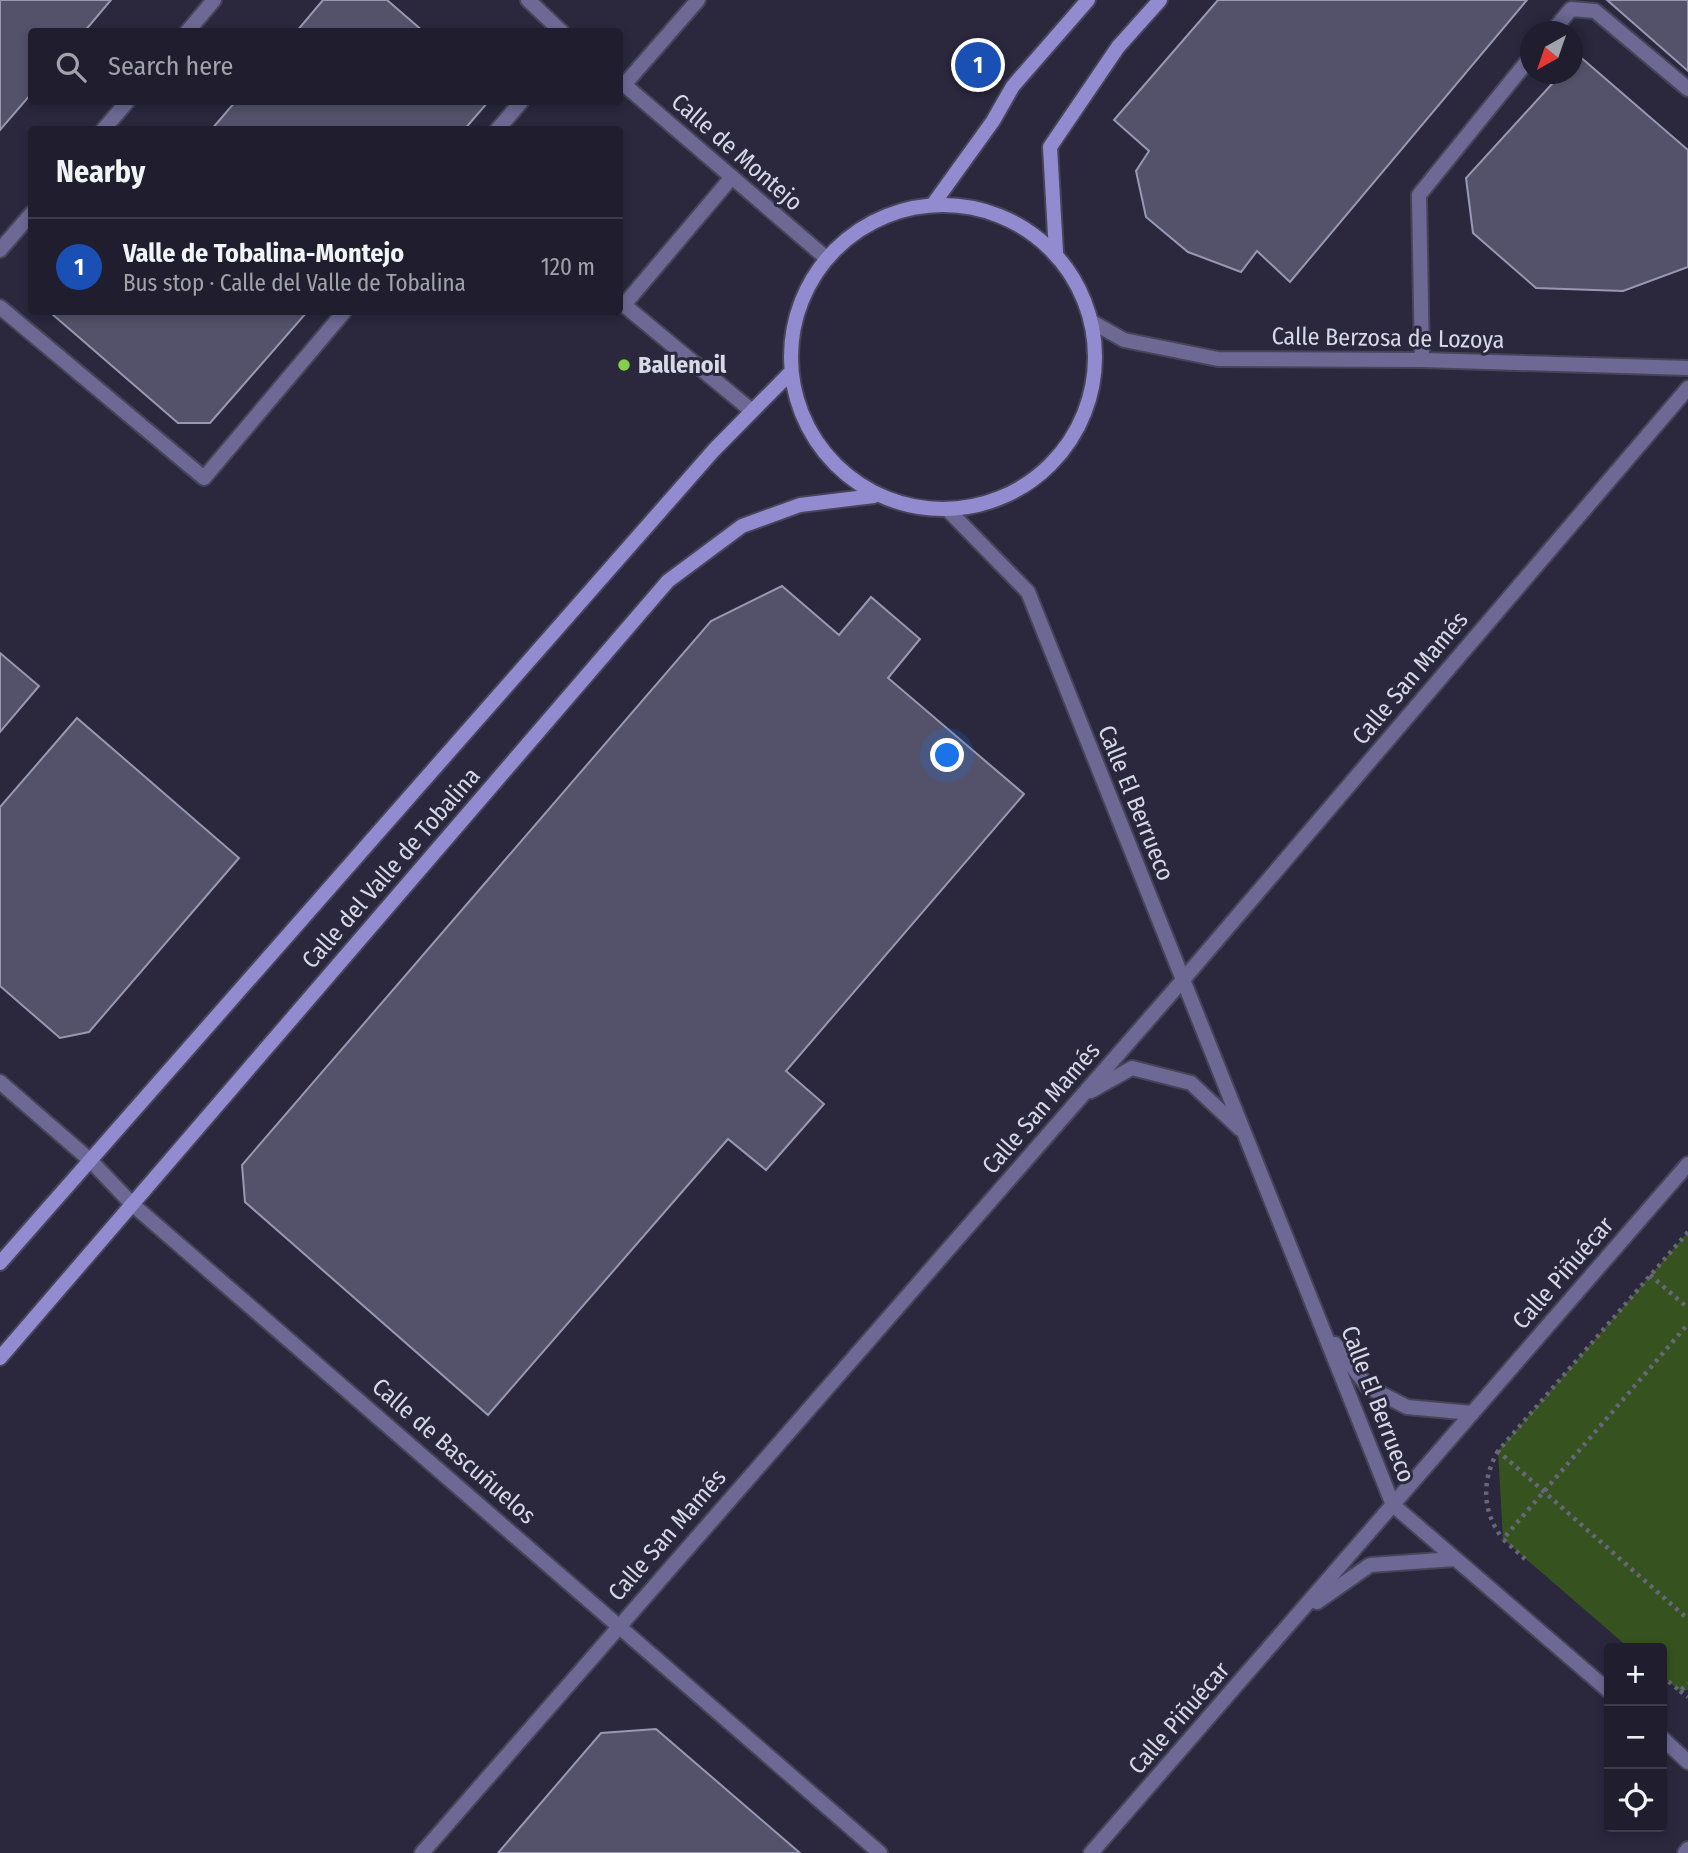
<!DOCTYPE html>
<meta charset="utf-8">
<style>
:root{--surface:#201e2e;--page:#282736;--text:#f1f3f6;--muted:#a2a2aa;--line:#3d3c4a;--accent:#88cf49}
body{margin:0;font-family:"Fira Sans Condensed",sans-serif;background:var(--page);color:var(--text)}
.controls{position:absolute;right:21px;bottom:21px;display:grid;overflow:hidden;border-radius:7px;box-shadow:0 4px 10px #0003}
.controls button{width:63px;height:63px;display:grid;place-items:center;padding:0;border:0;border-bottom:2px solid var(--line);background:var(--surface);color:var(--text);font:35px sans-serif}
.compass{position:absolute;left:1520px;top:21px;width:63px;height:63px;border-radius:50%;background:var(--surface);box-shadow:0 4px 10px #0003;rotate:220deg}
.you{position:absolute;left:948px;top:756px;width:24px;height:24px;margin:-18px;border:5px solid #fff;border-radius:50%;background:#1a73e8;box-shadow:0 0 0 10px #1a73e833}
.badge{display:grid;place-items:center;width:46px;height:46px;border-radius:50%;background:var(--accent);color:#fff;font-size:23px;font-weight:700}
.pin{position:absolute;translate:-50% -50%;border:4px solid #fff;box-shadow:0 2px 7px #0006}
.list{margin:0;padding:0;list-style:none}
h2{display:flex;justify-content:space-between;align-items:center;height:91px;margin:0;padding:0 28px;font-size:30px}
h2 small{font-size:23px;font-weight:400;color:var(--muted)}
.list li{display:grid;grid-template-columns:46px 1fr auto;gap:21px;align-items:center;box-sizing:border-box;height:98px;padding:0 28px;border-top:2px solid var(--line)}
.list b{display:block;font-size:26px;white-space:nowrap}
.list p{margin:0;font-size:23px;white-space:nowrap;color:var(--muted)}
.list em{font-size:23px;font-style:normal;color:var(--muted)}
.icon{flex:none;width:38px;height:38px;fill:none;stroke:currentColor;stroke-width:2;stroke-linecap:round;stroke-linejoin:round}
.map{position:relative;flex:none;width:1688px;height:1853px;overflow:hidden}
.search{position:absolute;background:var(--surface);box-shadow:0 4px 10px #0003;left:28px;top:28px;width:595px;height:77px;display:flex;align-items:center;gap:18px;box-sizing:border-box;padding:0 24px;border-radius:7px;color:var(--muted);font-size:26px}
.panel{position:absolute;background:var(--surface);box-shadow:0 4px 10px #0003;left:28px;top:126px;width:595px;height:189px;border-radius:7px}
.map>svg:first-child{display:block}
.green{fill:#36521f}
.building{fill:#54526a;stroke:#9998b3;stroke-width:2}
.lines{fill:none;stroke-linecap:round;stroke-linejoin:round}
.service-casing{stroke:#474459;stroke-width:18}
.minor-casing{stroke:#474459;stroke-width:18}
.secondary-casing{stroke:#474459;stroke-width:18}
.path{stroke:#686679;stroke-width:4.5;stroke-dasharray:3.5 5;stroke-linecap:butt}
.service{stroke:#6e6994;stroke-width:14}
.minor{stroke:#6e6994;stroke-width:14}
.secondary{stroke:#938bd0;stroke-width:14}
.poi-dot{fill:#88cf49;stroke:#2b283e;stroke-width:2.5}
.labels{text-anchor:middle;stroke-width:6;stroke-linejoin:round;paint-order:stroke}
.street-label{font-size:24px;fill:#d9d8e7;stroke:#2b283e}
.poi-label{font-size:24px;font-weight:bold;fill:#d9d8e7;stroke:#2b283e;text-anchor:start}
</style>
<div class="map">
<svg width="1688" height="1853" viewBox="0 0 1688 1853">
<rect width="100%" height="100%" fill="#2b283e"/>
<polygon class="green" points="1688,1232 1688,1690 1680,1691 1662,1676 1662,1648 1629,1648 1503,1539 1498,1451"/>
<g class="building">
<polygon points="0,0 111,0 84,32 32,32 32,93 0,130"/>
<polygon points="323,0 387,0 424,32 296,32"/>
<polygon points="1218,0 1527,0 1290,282 1257,251 1241,272 1188,252 1146,217 1136,171 1149,151 1114,120"/>
<polygon points="1607,0 1688,0 1688,71"/>
<polygon points="1578,55 1688,150 1688,267 1623,291 1536,288 1473,233 1466,178 1561,74 1572,74 1572,61"/>
<polygon points="235,102 488,102 464,130 211,130"/>
<polygon points="54,312 307,312 210,423 178,423 52,314"/>
<polygon points="782,586 839,635 871,597 920,639 888,678 1024,794 786,1071 824,1104 766,1170 728,1139 488,1415 245,1202 242,1165 711,621"/>
<polygon points="0,653 39,686 0,732"/>
<polygon points="77,718 239,858 89,1032 60,1038 0,986 0,807"/>
<polygon points="656,1729 800,1853 498,1853 601,1733"/>
</g>
<g class="lines">
<g class="service-casing">
<g id="service">
<polyline points="1552,32 1571,9 1595,11 1688,89"/>
<polyline points="624,85 698,0"/>
<polyline points="497,130 521,102"/>
<polyline points="732,177 624,305 752,411"/>
<polyline points="0,307 204,478 344,312"/>
<polyline points="1422,360 1419,195 1530,58"/>
</g>
</g>
<g class="minor-casing">
<g id="minor">
<polyline points="528,0 562,32"/>
<polyline points="187,32 214,0"/>
<polyline points="620,81 825,257"/>
<polyline points="103,130 127,102"/>
<polyline points="0,250 32,213"/>
<polyline points="1094,323 1124,340 1218,359 1422,360 1688,368"/>
<polyline points="950,512 1028,592 1393,1505 1609,1691"/>
<polyline points="0,1082 91,1161 132,1204 880,1853"/>
<polyline points="1091,1091 1132,1068 1191,1083 1240,1129"/>
<polyline points="1335,1344 1368,1387 1407,1407 1472,1413"/>
<polyline points="1317,1602 1370,1565 1455,1559"/>
<polyline points="1662,1738 1688,1762"/>
<polyline points="422,1853 1182,981 1688,388"/>
<polyline points="1091,1853 1688,1164"/>
<polyline points="1685,1853 1688,1849"/>
</g>
</g>
<g class="secondary-casing">
<g id="secondary">
<polyline points="934,203 993,121 1013,86 1088,0"/>
<circle cx="943" cy="357" r="152"/>
<polyline points="1056,252 1050,147 1118,47 1160,0"/>
<polyline points="0,1263 714,450 789,374"/>
<polyline points="0,1358 668,581 742,526 800,505 874,496"/>
</g>
</g>
<g class="path">
<polyline points="1688,1232 1498,1451 1688,1619"/>
<polyline points="1650,1275 1688,1308"/>
<path d="M1498 1451C1481 1481 1482 1512 1503 1539"/>
<polyline points="1525,1559 1503,1539 1688,1324"/>
<polyline points="1662,1676 1680,1691 1688,1683"/>
<polyline points="1680,1691 1688,1697"/>
</g>
<use href="#service" class="service"/>
<use href="#minor" class="minor"/>
<use href="#secondary" class="secondary"/>
</g>
<circle class="poi-dot" cx="624" cy="365" r="7"/>
<g class="labels">
<g class="street-label">
<text transform="translate(737 152) rotate(41)" y="8">Calle de Montejo</text>
<text transform="translate(1388 338) rotate(1)" y="8">Calle Berzosa de Lozoya</text>
<text transform="translate(1410 678) rotate(-50)" y="8">Calle San Mamés</text>
<text transform="translate(1136 803) rotate(68)" y="8">Calle El Berrueco</text>
<text transform="translate(391 868) rotate(-49)" y="8">Calle del Valle de Tobalina</text>
<text transform="translate(1041 1108) rotate(-49)" y="8">Calle San Mamés</text>
<text transform="translate(1563 1273) rotate(-49)" y="8">Calle Piñuécar</text>
<text transform="translate(1378 1404) rotate(69)" y="8">Calle El Berrueco</text>
<text transform="translate(454 1451) rotate(41)" y="8">Calle de Bascuñuelos</text>
<text transform="translate(667 1535) rotate(-49)" y="8">Calle San Mamés</text>
<text transform="translate(1179 1718) rotate(-49)" y="8">Calle Piñuécar</text>
</g>
<g class="poi-label">
<text x="638" y="373">Ballenoil</text>
</g>
</g>
</svg>
<div class="controls">
<button>+</button>
<button>−</button>
<button><svg class="icon" aria-label="locate" viewBox="0 0 24 24"><circle cx="12" cy="12" r="6"/><path d="M12 2v4M12 18v4M2 12h4M18 12h4"/></svg></button>
</div>
<svg class="compass" viewBox="-18 -18 36 36"><path d="M0-13l5 13h-10z" fill="#e53935"/><path d="M0 13l5-13h-10z" fill="#a2a2aa"/></svg>
<div class="you"></div>
<div class="pin badge" style="left:978px;top:65px;background:#1a4fb4">1</div>
<div class="search"><svg class="icon" aria-label="search" viewBox="0 0 24 24"><circle cx="10" cy="10" r="6"/><path d="M15 15l6 6"/></svg>Search here</div>
<section class="panel">
<h2>Nearby<small></small></h2>
<ul class="list">
<li><span class="badge" style="background:#1a4fb4">1</span><div><b>Valle de Tobalina-Montejo</b><p>Bus stop · Calle del Valle de Tobalina</p></div><em>120 m</em></li>
</ul>
</section>
</div>
